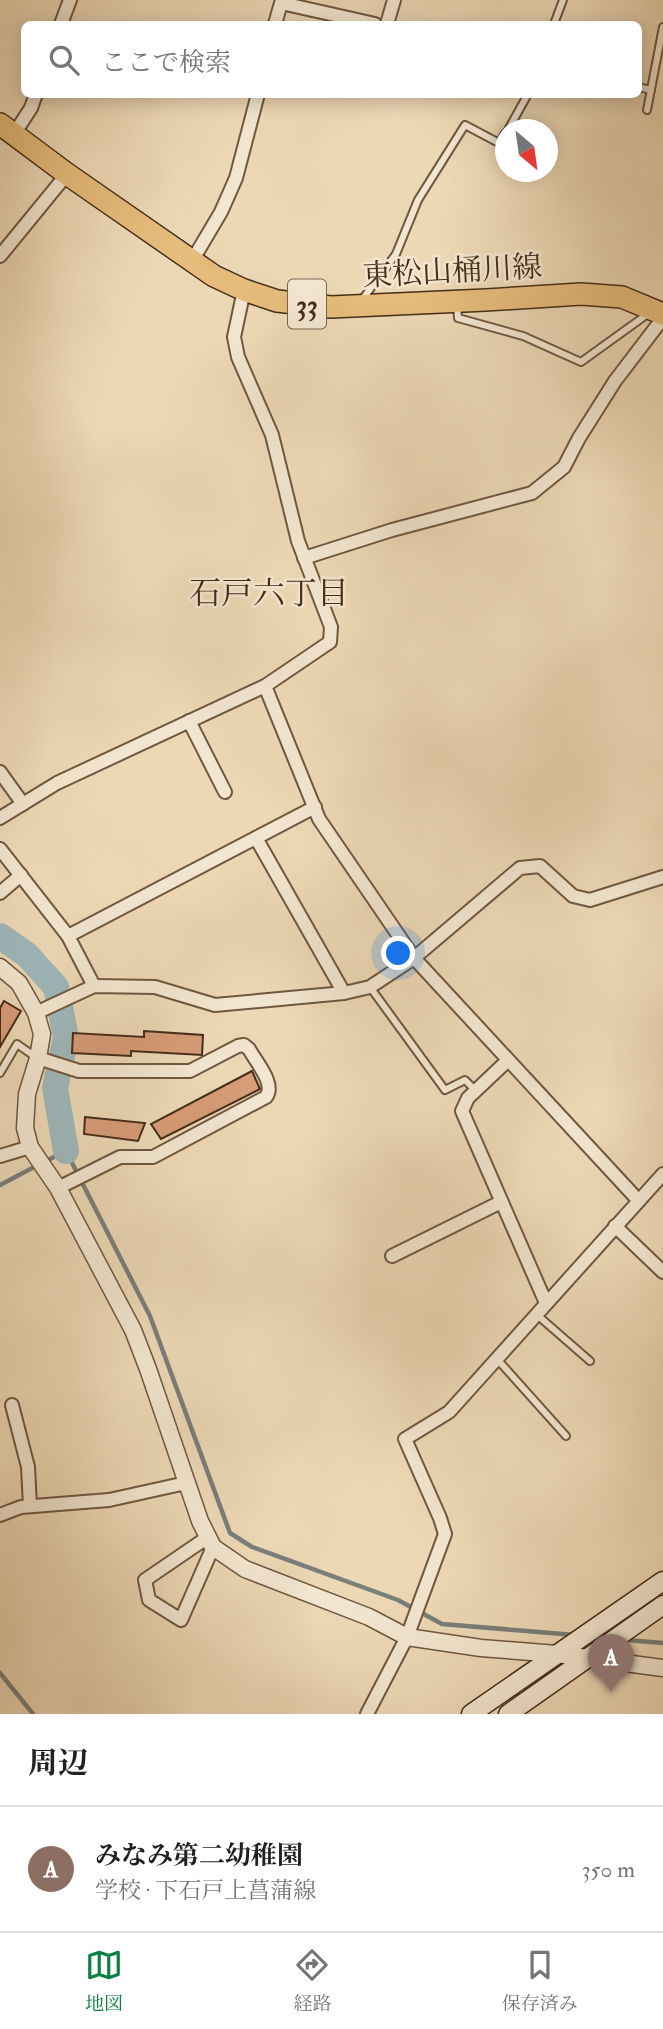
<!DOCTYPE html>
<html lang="ja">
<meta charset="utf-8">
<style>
:root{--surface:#fff;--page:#f2f2f2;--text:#202124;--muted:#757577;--line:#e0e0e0;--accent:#0b8043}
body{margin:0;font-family:"IM FELL Double Pica","Noto Serif JP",serif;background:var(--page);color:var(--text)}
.compass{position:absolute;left:495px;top:119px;width:63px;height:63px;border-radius:50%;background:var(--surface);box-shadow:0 4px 18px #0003;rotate:151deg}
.you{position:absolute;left:399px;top:954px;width:24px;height:24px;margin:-18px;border:5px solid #fff;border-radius:50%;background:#1a73e8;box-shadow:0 0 0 10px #1a73e833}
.badge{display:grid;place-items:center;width:46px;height:46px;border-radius:50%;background:var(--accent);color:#fff;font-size:23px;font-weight:700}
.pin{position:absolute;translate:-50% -58px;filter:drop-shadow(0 2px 4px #0008)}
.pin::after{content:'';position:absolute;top:37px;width:24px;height:21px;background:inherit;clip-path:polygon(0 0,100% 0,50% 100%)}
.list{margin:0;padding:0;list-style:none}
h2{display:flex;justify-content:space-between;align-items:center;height:91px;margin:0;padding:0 28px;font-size:30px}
h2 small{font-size:23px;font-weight:400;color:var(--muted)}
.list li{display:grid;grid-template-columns:46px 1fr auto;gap:21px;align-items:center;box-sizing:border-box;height:126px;padding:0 28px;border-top:2px solid var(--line)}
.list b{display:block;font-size:26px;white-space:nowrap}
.list p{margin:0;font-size:23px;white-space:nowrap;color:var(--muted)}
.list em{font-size:23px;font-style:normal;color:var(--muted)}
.icon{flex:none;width:38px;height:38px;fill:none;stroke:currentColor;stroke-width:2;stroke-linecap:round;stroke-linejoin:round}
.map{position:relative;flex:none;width:663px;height:1714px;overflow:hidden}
.search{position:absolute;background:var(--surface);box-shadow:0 4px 18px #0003;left:21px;right:21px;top:21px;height:77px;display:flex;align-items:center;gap:18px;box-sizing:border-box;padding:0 24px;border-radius:10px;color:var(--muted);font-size:26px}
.sheet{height:217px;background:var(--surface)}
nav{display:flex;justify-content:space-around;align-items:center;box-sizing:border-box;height:98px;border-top:2px solid var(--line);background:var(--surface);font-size:19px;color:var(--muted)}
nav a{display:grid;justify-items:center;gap:4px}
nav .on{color:var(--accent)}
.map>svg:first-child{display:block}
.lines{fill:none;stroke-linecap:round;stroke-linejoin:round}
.stream{stroke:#7a7f7a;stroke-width:4.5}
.river{stroke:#9eb7ba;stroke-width:26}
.building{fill:#d79c78;stroke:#452c19;stroke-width:2}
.service-casing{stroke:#6f5740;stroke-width:10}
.minor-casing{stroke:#6f5740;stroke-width:16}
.tertiary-casing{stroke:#6f5740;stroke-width:19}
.secondary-casing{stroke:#452c19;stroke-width:21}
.primary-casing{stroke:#452c19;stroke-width:24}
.service{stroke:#f3e6d0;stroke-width:6}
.minor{stroke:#f3e6d0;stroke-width:12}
.tertiary{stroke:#f3e6d0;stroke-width:16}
.secondary{stroke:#f3e6d0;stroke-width:18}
.primary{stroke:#e6bc7b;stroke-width:21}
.labels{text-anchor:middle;stroke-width:5;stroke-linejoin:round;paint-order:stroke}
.shield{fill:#f3e6d0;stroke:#796450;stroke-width:2}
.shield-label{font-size:28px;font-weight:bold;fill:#452c19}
.street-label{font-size:30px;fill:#452c19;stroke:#f3e6d0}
.neighbourhood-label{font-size:32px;fill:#452c19;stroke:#f3e6d0}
</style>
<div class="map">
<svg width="663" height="1714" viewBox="0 0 663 1714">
<rect width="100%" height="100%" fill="#edd8b6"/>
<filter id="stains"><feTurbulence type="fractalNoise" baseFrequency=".00286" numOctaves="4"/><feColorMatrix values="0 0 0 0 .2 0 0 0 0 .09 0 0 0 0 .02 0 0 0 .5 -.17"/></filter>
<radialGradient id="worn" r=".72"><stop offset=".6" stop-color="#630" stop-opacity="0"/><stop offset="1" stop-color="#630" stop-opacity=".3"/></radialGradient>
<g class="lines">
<g class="stream">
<polyline points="46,1161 66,1151 150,1316 230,1533 252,1547 398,1600 442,1624 575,1635"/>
<polyline points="0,1185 38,1165"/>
<polyline points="626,1640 663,1643"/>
<polyline points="0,1673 33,1714"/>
</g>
<polyline class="river" points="0,936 27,955 56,987 66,1037 55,1088 66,1151"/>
</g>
<g class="building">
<polygon points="4,1001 21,1011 0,1047 0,1008"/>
<polygon points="144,1031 203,1035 202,1055 131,1051 131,1056 72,1053 73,1033 144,1037"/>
<polygon points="252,1071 260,1089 161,1139 151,1124"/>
<polygon points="85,1117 145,1123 138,1141 84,1134"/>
</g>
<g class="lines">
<g class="service-casing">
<g id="service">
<polyline points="554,24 563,0"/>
<polyline points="638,87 651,90"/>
<polyline points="647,110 663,27"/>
<polyline points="508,130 528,94"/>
<polyline points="362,300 396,254 418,200 465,125 499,143 505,133"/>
<polyline points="457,306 458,318 523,336 581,362 649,313"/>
<polyline points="370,987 445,1090 465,1080 476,1091"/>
<polyline points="0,1073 17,1044 37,1058"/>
<polyline points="536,1314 590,1361"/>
<polyline points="497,1359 566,1436"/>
</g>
</g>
<g class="minor-casing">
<g id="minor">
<polyline points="61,24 70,0"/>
<polyline points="275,24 281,3 375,24"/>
<polyline points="387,24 394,0"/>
<polyline points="14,134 31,108 36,94"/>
<polyline points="0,256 67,174"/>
<polyline points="192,261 221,212 236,178 258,94"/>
<polyline points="304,558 392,530 532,493 564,467 579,438 615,381 663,318"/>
<polyline points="265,686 319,819 414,958 638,1200"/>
<polyline points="189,721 225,792"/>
<polyline points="0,772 23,804"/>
<polyline points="0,818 57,783 265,686 330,642 331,627 298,541 272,435 238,357 234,337 244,290"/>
<polyline points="256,838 344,993"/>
<polyline points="0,849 68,936 94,986"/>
<polyline points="0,893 21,875"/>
<polyline points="68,936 315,807"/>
<polyline points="36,1013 94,986 155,987 215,1005 344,993 370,987 414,958 520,868 540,866 573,896 590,900 663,877"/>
<path d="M38 1058 79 1071H190L238 1046 244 1045 249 1049C256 1062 276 1084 266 1097L153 1157H120L58 1188"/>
<polyline points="508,1060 468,1098 462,1111 546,1303"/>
<polyline points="0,1156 30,1147"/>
<polyline points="615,1226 663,1272"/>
<polyline points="392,1256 501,1202"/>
<polyline points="12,1405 28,1467 30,1506"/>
<polyline points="0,1515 21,1507 109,1500 186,1483"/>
<polyline points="208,1537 145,1580 149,1600 181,1620 213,1547"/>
<polyline points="367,1714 407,1637 445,1534 440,1518 405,1439 449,1412 663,1174"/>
</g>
</g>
<g class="tertiary-casing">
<polyline id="tertiary" points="0,967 19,983 36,1013 42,1034 38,1058 27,1094 25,1128 30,1147 58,1188 133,1330 148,1369 200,1521 213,1547 245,1569 369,1617 407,1637 481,1648 557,1654 663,1668"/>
</g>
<g class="secondary-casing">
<g id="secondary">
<polyline points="471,1714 663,1581"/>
<polyline points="508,1714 663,1605"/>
</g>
</g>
<g class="primary-casing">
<polyline id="primary" points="0,124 67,174 214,276 244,290 277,301 331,307 486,300 581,294 622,297 663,314"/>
</g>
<use href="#service" class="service"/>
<use href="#minor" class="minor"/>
<use href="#tertiary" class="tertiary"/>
<use href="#secondary" class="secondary"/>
<use href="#primary" class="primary"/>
</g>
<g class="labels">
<rect class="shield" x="288" y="279.5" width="38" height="49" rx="5"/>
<g class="shield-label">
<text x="307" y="314">33</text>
</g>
<g class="street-label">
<text transform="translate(452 271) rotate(-3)" y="10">東松山桶川線</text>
</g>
<g class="neighbourhood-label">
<text x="269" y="604">石戸六丁目</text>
</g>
</g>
<rect width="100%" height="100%" filter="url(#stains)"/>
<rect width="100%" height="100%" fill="url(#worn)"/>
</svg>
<svg class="compass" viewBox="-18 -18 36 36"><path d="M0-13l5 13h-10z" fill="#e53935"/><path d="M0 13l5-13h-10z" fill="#757577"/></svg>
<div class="you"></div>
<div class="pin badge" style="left:611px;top:1692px;background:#8d6e63">A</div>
<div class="search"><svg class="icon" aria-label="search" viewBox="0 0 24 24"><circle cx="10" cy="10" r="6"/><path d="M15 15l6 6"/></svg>ここで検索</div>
</div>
<section class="sheet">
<h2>周辺<small></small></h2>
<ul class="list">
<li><span class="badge" style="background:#8d6e63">A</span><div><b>みなみ第二幼稚園</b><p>学校 · 下石戸上菖蒲線</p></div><em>350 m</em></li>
</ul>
</section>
<nav>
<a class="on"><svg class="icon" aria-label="map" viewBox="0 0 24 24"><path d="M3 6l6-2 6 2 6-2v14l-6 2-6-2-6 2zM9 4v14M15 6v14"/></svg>地図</a>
<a><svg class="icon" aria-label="directions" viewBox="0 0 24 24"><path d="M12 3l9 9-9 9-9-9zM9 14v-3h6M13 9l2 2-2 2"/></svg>経路</a>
<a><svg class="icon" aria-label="saved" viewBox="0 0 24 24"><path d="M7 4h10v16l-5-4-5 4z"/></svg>保存済み</a>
</nav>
